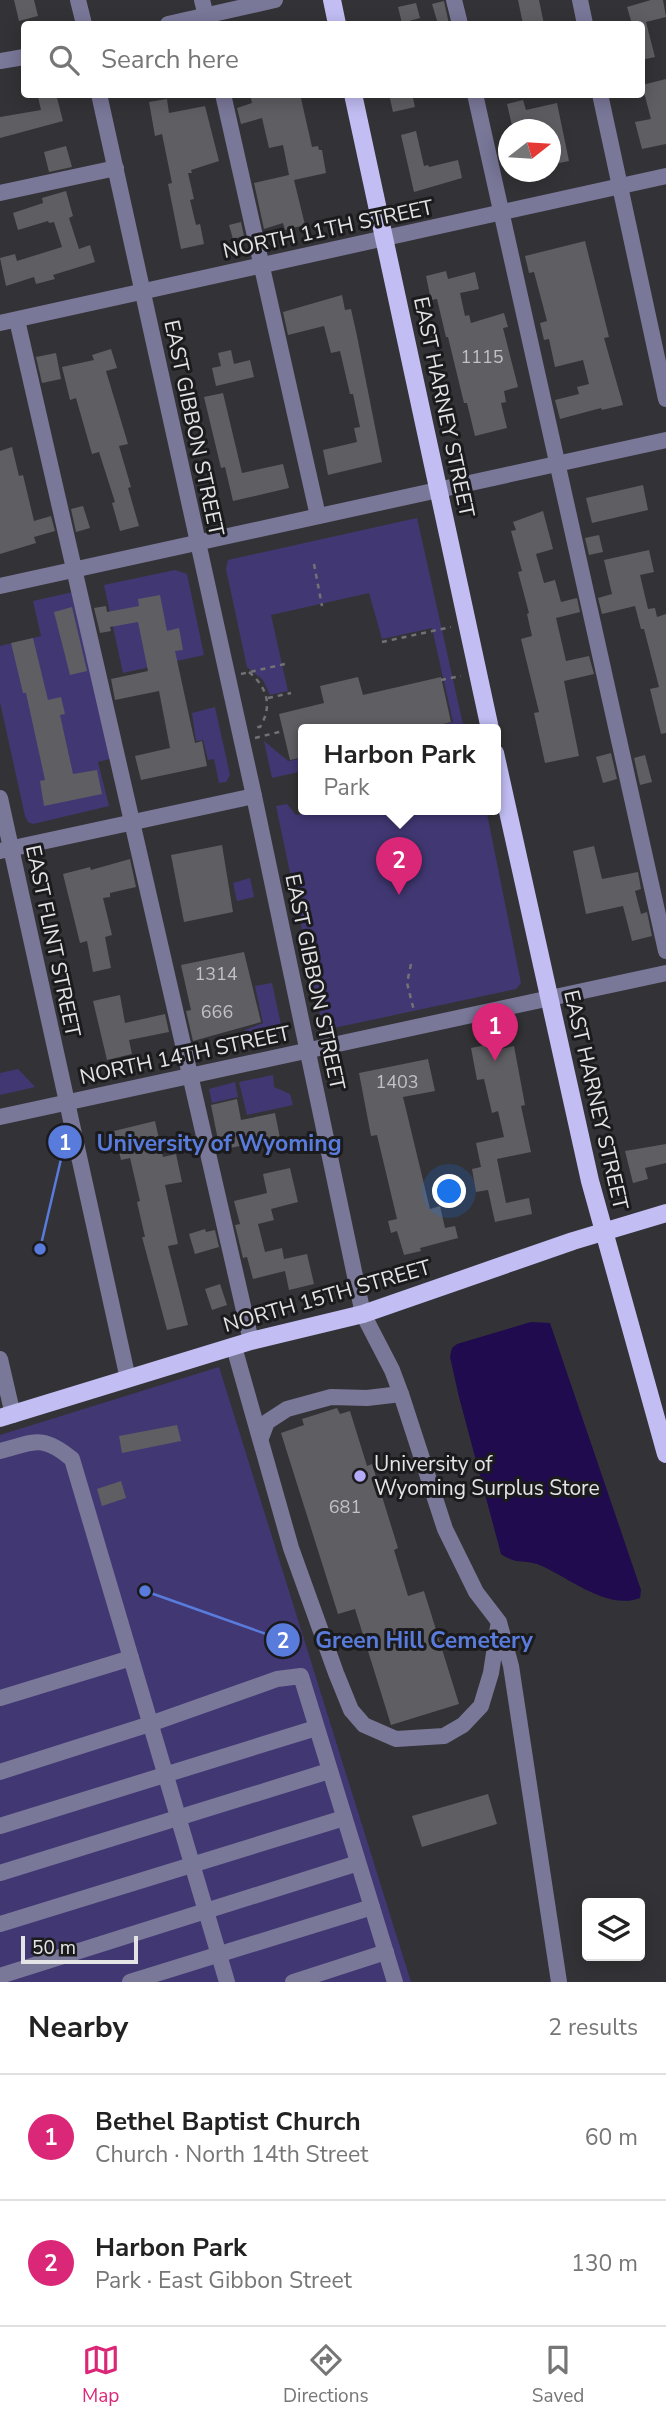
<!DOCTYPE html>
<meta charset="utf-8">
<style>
:root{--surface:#fff;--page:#f2f2f2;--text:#222;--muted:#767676;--line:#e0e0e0;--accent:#db2777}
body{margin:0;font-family:"Nunito Sans",sans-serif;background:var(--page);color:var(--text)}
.controls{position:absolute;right:21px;bottom:21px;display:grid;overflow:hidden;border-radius:7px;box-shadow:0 4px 18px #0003}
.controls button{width:63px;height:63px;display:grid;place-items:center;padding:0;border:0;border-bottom:2px solid var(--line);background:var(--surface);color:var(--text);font:35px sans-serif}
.compass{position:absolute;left:498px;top:119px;width:63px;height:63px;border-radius:50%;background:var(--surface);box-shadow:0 4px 18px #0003;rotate:73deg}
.scale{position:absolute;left:21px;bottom:18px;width:117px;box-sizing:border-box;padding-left:7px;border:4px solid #e4e4e7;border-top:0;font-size:19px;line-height:24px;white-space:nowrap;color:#e4e4e7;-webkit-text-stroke:5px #1b1b1d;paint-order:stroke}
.you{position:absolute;left:450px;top:1192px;width:24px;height:24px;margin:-18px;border:5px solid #fff;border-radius:50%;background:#1a73e8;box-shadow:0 0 0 10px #1a73e833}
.badge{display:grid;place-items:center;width:46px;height:46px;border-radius:50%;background:var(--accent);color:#fff;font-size:23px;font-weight:700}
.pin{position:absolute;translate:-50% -58px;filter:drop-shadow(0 2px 4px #0008)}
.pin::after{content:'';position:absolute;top:37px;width:24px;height:21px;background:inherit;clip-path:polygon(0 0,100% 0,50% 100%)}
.popup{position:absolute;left:298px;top:724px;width:203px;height:91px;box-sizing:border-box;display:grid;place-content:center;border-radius:7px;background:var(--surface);filter:drop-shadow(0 2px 5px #0005);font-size:23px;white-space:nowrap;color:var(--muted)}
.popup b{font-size:26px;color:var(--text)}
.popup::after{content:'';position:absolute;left:50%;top:100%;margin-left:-14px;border:14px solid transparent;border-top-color:var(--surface)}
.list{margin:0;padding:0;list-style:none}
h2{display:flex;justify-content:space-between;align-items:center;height:91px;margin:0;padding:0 28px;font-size:30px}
h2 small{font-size:23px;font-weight:400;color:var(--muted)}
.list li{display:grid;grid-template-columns:46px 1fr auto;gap:21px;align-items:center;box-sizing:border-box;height:126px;padding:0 28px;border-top:2px solid var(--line)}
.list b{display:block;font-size:26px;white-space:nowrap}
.list p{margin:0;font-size:23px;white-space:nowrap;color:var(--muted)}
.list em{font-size:23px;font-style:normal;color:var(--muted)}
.icon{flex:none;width:38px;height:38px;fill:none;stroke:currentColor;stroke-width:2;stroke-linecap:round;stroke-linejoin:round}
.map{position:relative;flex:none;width:666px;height:1982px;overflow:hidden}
.search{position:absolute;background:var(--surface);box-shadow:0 4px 18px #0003;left:21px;right:21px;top:21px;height:77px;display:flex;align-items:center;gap:18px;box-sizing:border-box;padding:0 24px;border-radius:7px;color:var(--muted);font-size:26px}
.sheet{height:343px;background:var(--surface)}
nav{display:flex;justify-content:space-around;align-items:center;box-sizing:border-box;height:98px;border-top:2px solid var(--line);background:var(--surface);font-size:19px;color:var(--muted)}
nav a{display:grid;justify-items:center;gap:4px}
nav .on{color:var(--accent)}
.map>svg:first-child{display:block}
.green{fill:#413873}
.water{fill:#1f0b4d}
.building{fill:#5e5e63}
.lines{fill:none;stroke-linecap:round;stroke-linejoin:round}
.path{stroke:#727275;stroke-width:2.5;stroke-dasharray:5 5;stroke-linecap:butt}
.minor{stroke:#7a7899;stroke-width:16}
.major{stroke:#c2bef4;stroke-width:18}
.poi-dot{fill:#b4acf9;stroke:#1b1b1d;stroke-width:2.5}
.labels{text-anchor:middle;stroke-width:6;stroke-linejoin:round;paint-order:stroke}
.number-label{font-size:18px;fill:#c2c2c6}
.street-label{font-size:21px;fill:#e4e4e7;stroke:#1b1b1d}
.poi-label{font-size:21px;fill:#e4e4e7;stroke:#1b1b1d;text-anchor:start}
.leader{fill:none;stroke:#597bdc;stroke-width:2.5}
.callout-dot{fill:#597bdc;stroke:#1b1b1d;stroke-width:2.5}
.mark-label{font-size:21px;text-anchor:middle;font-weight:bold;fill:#fff}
.callout-label{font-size:23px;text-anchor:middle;font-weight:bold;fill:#597bdc;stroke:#1b1b1d;stroke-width:6;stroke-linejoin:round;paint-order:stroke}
</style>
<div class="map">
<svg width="666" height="1982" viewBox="0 0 666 1982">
<rect width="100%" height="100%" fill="#333337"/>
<g class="green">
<polygon points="417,518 464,729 425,729 453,722 432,628 382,639 369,593 271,615 288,691 270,695 263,680 247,667 226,569 228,560"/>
<polygon points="175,570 187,574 204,655 123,673 104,585"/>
<polygon points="73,592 113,758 98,762 109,806 33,824 28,822 25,816 0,702 0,646 41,636 33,601"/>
<polygon points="215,707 230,775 226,782 219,783 214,759 208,760 203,740 196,741 192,713"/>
<polygon points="264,741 288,761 303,758 303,771 272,778"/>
<polygon points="287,804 296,815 320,809 486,809 521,983 516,989 329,1029 322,1025 276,806"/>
<polygon points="250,878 254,897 237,901 233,883"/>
<polygon points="272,983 282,1029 278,1035 247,1042 245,1030 263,1023 255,986"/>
<polygon points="18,1069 35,1087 0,1095 0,1073"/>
<polygon points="273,1075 274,1087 290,1094 293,1105 247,1115 239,1082"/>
<polygon points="235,1082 238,1097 212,1103 209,1089"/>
<polygon points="219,1367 411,1982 0,1982 0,1435"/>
</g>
<path class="water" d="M531 1322 550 1323 641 1590 640 1598C606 1611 568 1576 537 1564 522 1559 517 1565 501 1554L459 1397 450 1357 452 1348 457 1344Z"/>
<g class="building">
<polygon points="14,0 34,0 38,16 19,21"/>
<polygon points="518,0 539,0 544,24 523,24"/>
<polygon points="651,0 663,0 666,17 646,22 655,57 641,60 641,24 632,24 627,7"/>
<polygon points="444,1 449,24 438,24 432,4"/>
<polygon points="416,3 420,18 402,23 398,7"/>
<polygon points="666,79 666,144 642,149 635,122 651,119 642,85"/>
<polygon points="47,94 56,94 63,121 0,138 0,117 41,110 38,97"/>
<polygon points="250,94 300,94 312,147 318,146 319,150 322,150 326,173 294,180 305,225 285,230 283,223 264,229 254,183 289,175 283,145 269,148 262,118 241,124 237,108 252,103"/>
<polygon points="389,94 412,94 415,107 393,112"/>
<polygon points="167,99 169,113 205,106 219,161 191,170 192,173 188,173 194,199 190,200 196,225 200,224 204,244 181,249 168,184 172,183 162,134 155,136 149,102"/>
<polygon points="523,100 526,110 557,103 569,161 550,165 550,130 513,130 507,104"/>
<polygon points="416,131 424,166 428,165 429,167 458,160 462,178 414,192 401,135"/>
<polygon points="66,146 72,167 49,172 44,152"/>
<polygon points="66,191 73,216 69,218 79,249 90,245 95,262 53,275 55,279 36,284 34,277 6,286 0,258 15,254 17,261 62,247 54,222 49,223 48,221 18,230 13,213 43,203 42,198"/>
<polygon points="241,222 244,236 233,239 229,225"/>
<polygon points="585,241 609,337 604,338 623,405 602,410 601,408 560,419 555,400 579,394 577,387 589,384 583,360 555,367 549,339 544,340 540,323 547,321 534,272 529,273 525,256"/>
<polygon points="446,271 448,279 475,272 479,289 460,293 465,316 469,315 471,323 504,313 508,327 503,328 518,387 504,391 506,402 501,403 507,428 475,436 467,403 464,403 448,337 446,337 437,299 431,300 426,276"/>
<polygon points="342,295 345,310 351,309 357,336 382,462 328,475 323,450 357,442 354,428 360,427 353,394 350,394 340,351 331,353 324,326 288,335 283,312"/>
<polygon points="111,349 117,368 106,371 128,444 119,446 131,487 128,488 139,526 120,531 112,503 115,502 99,452 92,454 76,398 70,400 62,367 94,360 92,355"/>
<polygon points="231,350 234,364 250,360 254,377 216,386 212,368 221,366 218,353"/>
<polygon points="56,353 61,379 42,383 36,357"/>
<polygon points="223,393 242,473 283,464 289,488 233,501 225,467 221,468 204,397"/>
<polygon points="12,447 19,476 23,475 34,521 51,516 55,531 34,537 36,543 0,554 0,451"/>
<polygon points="643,485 648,510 592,523 586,498"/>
<polygon points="83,506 90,528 76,532 71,509"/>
<polygon points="543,511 553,549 536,554 544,583 555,580 561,602 577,598 580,612 556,618 566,661 589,656 594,674 564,681 579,756 545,763 534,713 539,712 521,639 532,636 527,614 529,613 518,572 522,571 511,531 516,530 513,522"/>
<polygon points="599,535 603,552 589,555 585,538"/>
<polygon points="649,550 654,572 640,575 648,609 655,608 657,617 666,614 666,733 661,734 650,689 659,687 644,629 641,629 635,606 602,614 598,598 612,594 604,560"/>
<polygon points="160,595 167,631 179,628 183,650 175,651 195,743 202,741 207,766 141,780 135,756 170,748 159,691 115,700 111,679 148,671 138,622 110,627 111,631 100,633 94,608 106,606 107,612 139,606 138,599"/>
<polygon points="72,607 87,671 70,675 54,612"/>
<polygon points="33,638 48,700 61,697 65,714 60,715 73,774 97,770 102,794 44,806 40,781 45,780 26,693 23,693 11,643"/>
<polygon points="358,677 363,695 441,677 451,722 424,729 303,729 303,757 290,760 279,714 324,703 320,686"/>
<polygon points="611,753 617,779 603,783 596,757"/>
<polygon points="645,755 652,782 640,785 634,758"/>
<polygon points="222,845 233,912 184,922 171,855"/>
<polygon points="594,846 602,879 638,872 641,889 635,891 641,914 647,912 652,936 632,941 623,906 586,914 573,851"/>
<polygon points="130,859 136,887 110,893 110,897 103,898 112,935 105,937 111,968 93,972 87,941 80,943 63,874 90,867 91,870"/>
<polygon points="244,952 261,1022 193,1041 186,1011 191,1010 181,965"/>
<polygon points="120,995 125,1023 165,1014 169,1032 129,1040 132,1054 107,1060 93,1001"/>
<polygon points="495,1043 496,1050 514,1046 525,1105 521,1106 531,1152 497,1159 506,1203 529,1198 532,1214 495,1222 488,1190 476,1192 472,1169 481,1167 476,1143 504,1137 498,1111 492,1113 484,1079 477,1080 471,1048"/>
<polygon points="428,1059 435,1091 403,1097 430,1209 440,1206 445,1228 455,1226 458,1238 420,1248 421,1251 404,1255 397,1231 391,1233 388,1221 397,1219 377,1135 371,1136 359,1073"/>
<polygon points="237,1099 241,1120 275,1113 280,1138 220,1150 211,1105"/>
<polygon points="155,1121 163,1157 176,1154 182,1182 165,1185 178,1244 168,1246 188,1325 167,1330 142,1237 145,1237 137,1202 140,1201 130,1158 121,1160 114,1131"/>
<polygon points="666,1144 666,1163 645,1168 648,1179 633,1183 625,1151"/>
<polygon points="290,1168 298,1202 271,1209 274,1220 258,1224 265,1252 282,1248 284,1259 307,1254 314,1284 289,1290 285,1271 253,1279 247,1257 243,1258 235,1225 240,1224 234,1201 267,1193 263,1174"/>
<polygon points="205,1229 206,1232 215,1230 219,1247 195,1254 189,1234"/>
<polygon points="220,1284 227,1305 212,1310 205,1289"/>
<polygon points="337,1408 340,1414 350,1411 367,1466 372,1464 398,1548 394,1550 408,1596 424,1591 459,1704 391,1725 355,1609 338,1614 281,1433 304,1425 302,1419"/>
<polygon points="177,1425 181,1441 122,1453 119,1436"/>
<polygon points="121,1481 126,1498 102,1506 97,1489"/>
<polygon points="488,1794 497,1824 422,1847 412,1816"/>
</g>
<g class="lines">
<g class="path">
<polyline points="314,564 322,606"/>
<polyline points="382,642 451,627"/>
<path d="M249 672C267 687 273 706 260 727H256"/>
<polyline points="241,674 285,664"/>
<polyline points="441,680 461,676"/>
<polyline points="268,698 291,693"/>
<polyline points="255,738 283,731"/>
<polyline points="411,964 407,983 414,1011"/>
</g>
<g class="minor">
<polyline points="78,0 84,24"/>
<polyline points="202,0 208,24"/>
<polyline points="454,0 460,24"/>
<polyline points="580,0 585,24"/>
<polyline points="168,24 275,0"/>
<polyline points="0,61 24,57"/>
<polyline points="99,94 254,796 363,1314 392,1370 401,1394 445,1529 476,1592 499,1622 511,1666 559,1982"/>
<polyline points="223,94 318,516"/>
<polyline points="475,94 666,951"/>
<polyline points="600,94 666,399"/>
<polyline points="0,193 116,168"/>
<polyline points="17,320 251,1341"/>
<polyline points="0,323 666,176"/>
<polyline points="0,586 666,440"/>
<polyline points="0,798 128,1379"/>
<polyline points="0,851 254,796"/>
<polyline points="0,1117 666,973"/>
<polyline points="234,1347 291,1548 336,1673 351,1710 364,1725 396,1739 444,1736 463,1725 481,1706 491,1673 498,1627"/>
<polyline points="0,1359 13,1415"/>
<polyline points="261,1438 267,1422 287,1409 331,1397 367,1398 401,1394"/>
<path d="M0 1451C35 1442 42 1434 72 1459L227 1982"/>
<polyline points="0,1698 131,1658"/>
<polyline points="0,1772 150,1724 277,1679 301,1676 395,1982"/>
<polyline points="0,1826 316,1728"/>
<polyline points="0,1873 329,1771"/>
<polyline points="0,1924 344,1818"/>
<polyline points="0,1976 358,1863"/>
<polyline points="130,1982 372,1907"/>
<polyline points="293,1982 386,1952"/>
</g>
<g class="major">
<polyline points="332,0 337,24"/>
<polyline points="353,94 490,729"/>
<polyline points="495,753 590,1181 666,1454"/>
<polyline points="0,1418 251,1341 363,1314 573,1241 666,1213"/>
</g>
</g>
<circle class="poi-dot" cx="360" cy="1476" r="7"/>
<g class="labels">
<g class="number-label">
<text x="482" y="363">1115</text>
<text x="216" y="980">1314</text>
<text x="217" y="1018">666</text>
<text x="397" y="1088">1403</text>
<text x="345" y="1513">681</text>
</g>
<g class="street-label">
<text transform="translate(328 229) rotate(-12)" y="7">NORTH 11TH STREET</text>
<text transform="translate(444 407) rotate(78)" y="7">EAST HARNEY STREET</text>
<text transform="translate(194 428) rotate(78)" y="7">EAST GIBBON STREET</text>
<text transform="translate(53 941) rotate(78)" y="7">EAST FLINT STREET</text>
<text transform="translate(315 982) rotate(78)" y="7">EAST GIBBON STREET</text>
<text transform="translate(185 1055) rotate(-12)" y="7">NORTH 14TH STREET</text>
<text transform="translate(596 1100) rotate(77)" y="7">EAST HARNEY STREET</text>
<text transform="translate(327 1296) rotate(-16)" y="7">NORTH 15TH STREET</text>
</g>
<g class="poi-label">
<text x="374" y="1471">University of<tspan x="374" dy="24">Wyoming Surplus Store</tspan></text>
</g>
</g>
<path class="leader" d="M40 1249L65 1142M145 1591L283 1640"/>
<g class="callout-dot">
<circle cx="40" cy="1249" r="7"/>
<circle cx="145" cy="1591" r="7"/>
<circle cx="65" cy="1142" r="18"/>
<circle cx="283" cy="1640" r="18"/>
</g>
<g class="mark-label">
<text x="65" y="1150">1</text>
<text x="283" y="1648">2</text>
</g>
<g class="callout-label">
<text x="219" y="1151">University of Wyoming</text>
<text x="424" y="1648">Green Hill Cemetery</text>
</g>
</svg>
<div class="controls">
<button><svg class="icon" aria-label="layers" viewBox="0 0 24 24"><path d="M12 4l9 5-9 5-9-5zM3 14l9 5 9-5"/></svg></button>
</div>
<svg class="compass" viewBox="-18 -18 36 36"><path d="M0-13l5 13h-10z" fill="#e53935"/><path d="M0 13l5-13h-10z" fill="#767676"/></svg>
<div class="scale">50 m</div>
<div class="you"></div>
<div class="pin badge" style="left:495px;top:1061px">1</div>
<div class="pin badge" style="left:399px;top:895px">2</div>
<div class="popup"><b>Harbon Park</b>Park</div>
<div class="search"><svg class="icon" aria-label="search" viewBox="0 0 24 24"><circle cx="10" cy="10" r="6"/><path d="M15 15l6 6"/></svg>Search here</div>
</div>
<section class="sheet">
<h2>Nearby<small>2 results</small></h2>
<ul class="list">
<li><span class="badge">1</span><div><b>Bethel Baptist Church</b><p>Church · North 14th Street</p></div><em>60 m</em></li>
<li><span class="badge">2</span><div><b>Harbon Park</b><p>Park · East Gibbon Street</p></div><em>130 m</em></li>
</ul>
</section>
<nav>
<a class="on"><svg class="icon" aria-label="map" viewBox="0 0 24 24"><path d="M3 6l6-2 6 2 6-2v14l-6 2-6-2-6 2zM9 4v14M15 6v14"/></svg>Map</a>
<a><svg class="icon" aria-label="directions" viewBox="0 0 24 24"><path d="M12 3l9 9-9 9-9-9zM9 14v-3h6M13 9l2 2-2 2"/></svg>Directions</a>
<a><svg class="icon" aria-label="saved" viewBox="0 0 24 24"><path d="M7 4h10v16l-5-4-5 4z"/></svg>Saved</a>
</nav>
